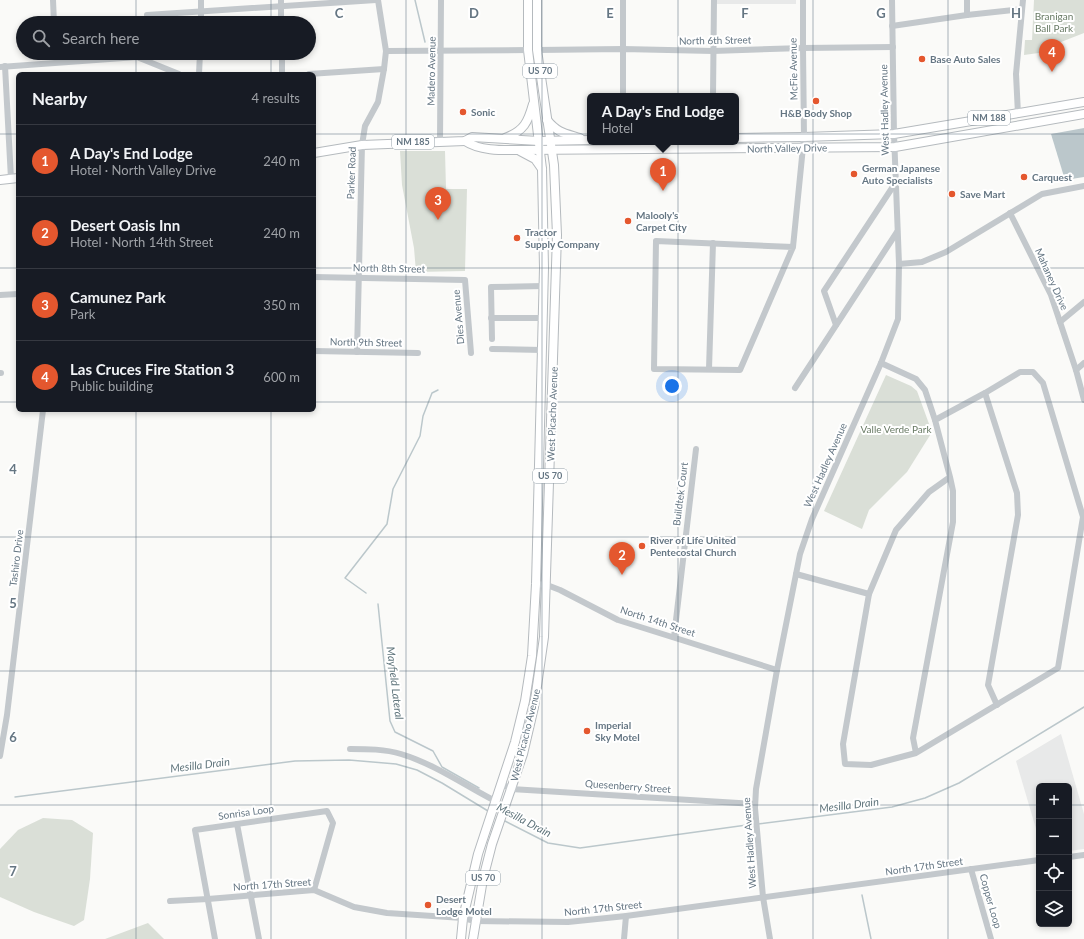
<!DOCTYPE html>
<meta charset="utf-8">
<style>
:root{--surface:#171b24;--page:#242831;--text:#f1f3f6;--muted:#9ea1a6;--line:#363941;--accent:#e4572e}
body{margin:0;font-family:Lato,sans-serif;background:var(--page);color:var(--text)}
.controls{position:absolute;right:12px;bottom:12px;display:grid;overflow:hidden;border-radius:6px;box-shadow:0 2px 6px #0003}
.controls button{width:36px;height:36px;display:grid;place-items:center;padding:0;border:0;border-bottom:1px solid var(--line);background:var(--surface);color:var(--text);font:20px sans-serif}
.you{position:absolute;left:672px;top:386px;width:14px;height:14px;margin:-10px;border:3px solid #fff;border-radius:50%;background:#1a73e8;box-shadow:0 0 0 6px #1a73e833}
.badge{display:grid;place-items:center;width:26px;height:26px;border-radius:50%;background:var(--accent);color:#fff;font-size:13px;font-weight:700}
.pin{position:absolute;translate:-50% -33px;filter:drop-shadow(0 1px 2px #0008)}
.pin::after{content:'';position:absolute;top:21px;width:14px;height:12px;background:inherit;clip-path:polygon(0 0,100% 0,50% 100%)}
.popup{position:absolute;left:587px;top:93px;width:152px;height:52px;box-sizing:border-box;display:grid;place-content:center;border-radius:6px;background:var(--surface);filter:drop-shadow(0 1px 3px #0005);font-size:13px;white-space:nowrap;color:var(--muted)}
.popup b{font-size:15px;color:var(--text)}
.popup::after{content:'';position:absolute;left:50%;top:100%;margin-left:-8px;border:8px solid transparent;border-top-color:var(--surface)}
.list{margin:0;padding:0;list-style:none}
h2{display:flex;justify-content:space-between;align-items:center;height:52px;margin:0;padding:0 16px;font-size:17px}
h2 small{font-size:13px;font-weight:400;color:var(--muted)}
.list li{display:grid;grid-template-columns:26px 1fr auto;gap:12px;align-items:center;box-sizing:border-box;height:72px;padding:0 16px;border-top:1px solid var(--line)}
.list b{display:block;font-size:15px;white-space:nowrap}
.list p{margin:0;font-size:13px;white-space:nowrap;color:var(--muted)}
.list em{font-size:13px;font-style:normal;color:var(--muted)}
.icon{flex:none;width:22px;height:22px;fill:none;stroke:currentColor;stroke-width:2;stroke-linecap:round;stroke-linejoin:round}
.map{position:relative;flex:none;width:1084px;height:939px;overflow:hidden}
.search{position:absolute;background:var(--surface);box-shadow:0 2px 6px #0003;left:16px;top:16px;width:300px;height:44px;display:flex;align-items:center;gap:10px;box-sizing:border-box;padding:0 14px;border-radius:22px;color:var(--muted);font-size:15px}
.panel{position:absolute;background:var(--surface);box-shadow:0 2px 6px #0003;left:16px;top:72px;width:300px;height:340px;border-radius:6px}
.map>svg:first-child{display:block}
.built{fill:#e8e9e9}
.green{fill:#dadfd7}
.water{fill:#bbc7cb}
.lines{fill:none;stroke-linecap:round;stroke-linejoin:round}
.stream{stroke:#bbc7cb;stroke-width:1.5}
.major-casing{stroke:#b5babe;stroke-width:10}
.minor{stroke:#c3c8cc;stroke-width:6}
.major{stroke:#fff;stroke-width:8}
.grid{fill:none;stroke:#657683;stroke-width:1;stroke-opacity:0.55}
.poi-dot{fill:#e4572e;stroke:#fff;stroke-width:1.5}
.labels{text-anchor:middle;stroke-width:4;stroke-linejoin:round;paint-order:stroke}
.shield{fill:#fff;stroke:#939fa8;stroke-width:1}
.shield-label{font-size:9px;font-weight:bold;fill:#657683}
.park-label{font-size:10px;fill:#687a64;stroke:#fff}
.street-label{font-size:10px;fill:#657683;stroke:#fff}
.poi-label{font-size:10px;font-weight:bold;fill:#657683;stroke:#fff;text-anchor:start}
.water-label{font-size:11px;font-style:italic;fill:#60757c;stroke:#fff}
.grid-label{font-size:13px;text-anchor:middle;font-weight:bold;fill:#657683;stroke:#fff;stroke-width:4;stroke-linejoin:round;paint-order:stroke}
</style>
<div class="map">
<svg width="1084" height="939" viewBox="0 0 1084 939">
<rect width="100%" height="100%" fill="#fafaf8"/>
<g class="built">
<rect x="717" y="0" width="79" height="4"/>
<polygon points="1061,734 1084,814 1084,849 1069,851 1069,786 1039,786 1039,839 1016,761"/>
</g>
<g class="green">
<polygon points="1034,0 1084,0 1084,33 1061,42 1045,44 1046,52 1024,55 1025,40 1032,40"/>
<polygon points="400,151 445,151 446,189 467,189 465,271 416,272 414,248 402,185"/>
<polygon points="886,375 911,386 917,391 932,432 907,472 869,510 862,529 824,511"/>
<polygon points="43,818 72,820 93,833 90,879 84,920 74,926 34,912 0,897 0,849 18,830"/>
<polygon points="148,923 164,939 105,939"/>
</g>
<polygon class="water" points="1084,128 1084,177 1065,180 1051,134"/>
<g class="lines">
<g class="stream">
<polyline points="415,0 425,42"/>
<polyline points="366,593 345,578 387,524 393,489 420,436 423,416 432,393 438,390"/>
<polyline points="378,604 390,721 395,732 433,751 442,767 479,788"/>
<polyline points="15,797 295,761 349,760 396,764 417,770 442,783 488,811"/>
<polyline points="503,820 548,843 580,848 754,824"/>
<polyline points="758,824 892,807 925,798 959,783 1084,707"/>
<polyline points="862,895 871,939"/>
</g>
<g class="major-casing">
<g id="major">
<path d="M547 120C558 133 564 133 580 138"/>
<path d="M505 138C524 131 528 122 533 104"/>
<polyline points="736,138 804,137 894,134 1084,102"/>
<path d="M465 141C481 152 507 150 526 150L895 147 1084 114"/>
<polyline points="520,151 535,159 542,169"/>
<polyline points="314,153 362,145 465,141 472,137 539,141 590,140"/>
<polyline points="0,180 18,178"/>
<polyline points="461,939 463,918 478,854 515,742 525,701 532,656 536,584 544,268 542,169 528,50 528,0"/>
<polyline points="473,939 483,879 492,844 523,754 534,707 544,637 557,235 554,165 537,50 537,0"/>
</g>
</g>
<g class="minor">
<polyline points="53,0 54,23"/>
<polyline points="281,0 281,23"/>
<polyline points="967,0 967,15"/>
<polyline points="147,15 376,0"/>
<polyline points="201,23 201,0"/>
<polyline points="892,26 967,15 1022,9"/>
<polyline points="537,50 623,49 713,51 803,48 893,47"/>
<polyline points="386,51 528,50"/>
<polyline points="56,53 57,62"/>
<polyline points="282,53 282,74"/>
<polyline points="5,66 11,179"/>
<polyline points="0,67 137,57 179,74"/>
<polyline points="199,74 200,53"/>
<polyline points="309,74 384,69"/>
<polyline points="623,96 623,0"/>
<polyline points="713,96 714,0"/>
<polyline points="1018,114 1016,74 1023,0"/>
<polyline points="440,141 441,0"/>
<polyline points="1010,213 1051,295 1076,370 1084,400"/>
<polyline points="793,247 656,241 654,369 740,370 793,247 804,137 803,48 803,0"/>
<polyline points="899,264 922,262 946,252 1042,194 1084,186"/>
<polyline points="314,277 465,280 471,353"/>
<polyline points="0,295 18,294"/>
<polyline points="491,318 543,318"/>
<polyline points="1060,322 1084,302"/>
<polyline points="836,325 824,291 896,182"/>
<polyline points="492,339 491,287 543,286"/>
<polyline points="492,349 542,350"/>
<polyline points="314,351 418,353"/>
<polyline points="357,352 362,145 365,126 378,102 384,69 386,51 378,0"/>
<polyline points="881,363 916,379 925,390 935,420"/>
<polyline points="709,369 713,243"/>
<polyline points="1076,370 1084,363"/>
<polyline points="0,373 1,373"/>
<polyline points="795,388 897,232"/>
<polyline points="985,393 1017,493 1018,515 988,685 997,705"/>
<polyline points="796,574 869,594"/>
<polyline points="536,584 547,585 560,590 618,620 777,670"/>
<polyline points="674,637 696,449"/>
<path d="M350 749C367 749 385 749 401 754 438 765 471 790 505 806"/>
<polyline points="916,753 913,738 953,522 953,491 950,477 929,492 896,530 869,594 843,744 845,764 871,765 916,753 1058,668 1083,517 1043,383 1033,372 1020,372 985,393 935,420 950,477"/>
<polyline points="0,756 7,715 43,410"/>
<polyline points="501,783 511,789 755,804"/>
<polyline points="237,824 259,939"/>
<polyline points="1069,857 1084,855"/>
<polyline points="971,869 991,939"/>
<polyline points="170,901 208,899 314,890 354,907 387,913 463,918 475,921 568,922 626,916 1039,860"/>
<polyline points="215,939 195,830 327,811 333,823 314,890"/>
<polyline points="624,939 626,916"/>
<polyline points="770,939 763,897 755,808 756,789 777,670 800,554 812,519 881,363 898,319 899,264 894,134 892,0"/>
</g>
<use href="#major" class="major"/>
</g>
<path class="grid" d="M136 0V23M271 0V23M406 0V939M542 0V939M678 0V939M813 0V939M948 0V939M136 53V74M271 53V74M0 134H18M314 134H1084M0 268H18M314 268H1084M0 402H18M314 402H1084M136 410V939M271 410V939M0 537H1084M0 671H1084M0 805H1039M1069 805H1084"/>
<g class="poi-dot">
<circle cx="922" cy="59" r="4"/>
<circle cx="816" cy="101" r="4"/>
<circle cx="463" cy="112" r="4"/>
<circle cx="854" cy="174" r="4"/>
<circle cx="1024" cy="177" r="4"/>
<circle cx="952" cy="194" r="4"/>
<circle cx="628" cy="221" r="4"/>
<circle cx="517" cy="238" r="4"/>
<circle cx="642" cy="546" r="4"/>
<circle cx="587" cy="731" r="4"/>
<circle cx="428" cy="905" r="4"/>
</g>
<g class="labels">
<g class="shield">
<rect x="523" y="64" width="34" height="14" rx="3"/>
<rect x="968" y="111" width="42" height="14" rx="3"/>
<rect x="392" y="135" width="42" height="14" rx="3"/>
<rect x="533" y="469" width="34" height="14" rx="3"/>
<rect x="466" y="871" width="34" height="14" rx="3"/>
</g>
<g class="shield-label">
<text x="540" y="74">US 70</text>
<text x="989" y="121">NM 188</text>
<text x="413" y="145">NM 185</text>
<text x="550" y="479">US 70</text>
<text x="483" y="881">US 70</text>
</g>
<g class="park-label">
<text x="1054" y="20">Branigan<tspan x="1054" dy="12">Ball Park</tspan></text>
<text x="896" y="433">Valle Verde Park</text>
</g>
<g class="street-label">
<text transform="translate(715 40) rotate(-1)" y="4">North 6th Street</text>
<text transform="translate(793 69) rotate(-91)" y="4">McFie Avenue</text>
<text transform="translate(431 71) rotate(-89)" y="4">Madero Avenue</text>
<text transform="translate(884 110) rotate(-91)" y="4">West Hadley Avenue</text>
<text transform="translate(787 148) rotate(-1)" y="4">North Valley Drive</text>
<text transform="translate(351 173) rotate(-88)" y="4">Parker Road</text>
<text transform="translate(389 268) rotate(1)" y="4">North 8th Street</text>
<text transform="translate(1052 279) rotate(66)" y="4">Mahaney Drive</text>
<text transform="translate(458 317) rotate(-95)" y="4">Dies Avenue</text>
<text transform="translate(366 342) rotate(1)" y="4">North 9th Street</text>
<text transform="translate(552 414) rotate(-88)" y="4">West Picacho Avenue</text>
<text transform="translate(825 465) rotate(-66)" y="4">West Hadley Avenue</text>
<text transform="translate(680 494) rotate(-83)" y="4">Buildtek Court</text>
<text transform="translate(16 558) rotate(-83)" y="4">Tashiro Drive</text>
<text transform="translate(658 621) rotate(18)" y="4">North 14th Street</text>
<text transform="translate(525 735) rotate(-76)" y="4">West Picacho Avenue</text>
<text transform="translate(628 786) rotate(4)" y="4">Quesenberry Street</text>
<text transform="translate(246 812) rotate(-8)" y="4">Sonrisa Loop</text>
<text transform="translate(749 843) rotate(-94)" y="4">West Hadley Avenue</text>
<text transform="translate(924 866) rotate(-8)" y="4">North 17th Street</text>
<text transform="translate(272 884) rotate(-4)" y="4">North 17th Street</text>
<text transform="translate(991 901) rotate(74)" y="4">Copper Loop</text>
<text transform="translate(603 908) rotate(-6)" y="4">North 17th Street</text>
</g>
<g class="poi-label">
<text x="930" y="63">Base Auto Sales</text>
<text x="471" y="116">Sonic</text>
<text x="816" y="117" text-anchor="middle">H&amp;B Body Shop</text>
<text x="862" y="172">German Japanese<tspan x="862" dy="12">Auto Specialists</tspan></text>
<text x="1032" y="181">Carquest</text>
<text x="960" y="198">Save Mart</text>
<text x="636" y="219">Malooly's<tspan x="636" dy="12">Carpet City</tspan></text>
<text x="525" y="236">Tractor<tspan x="525" dy="12">Supply Company</tspan></text>
<text x="650" y="544">River of Life United<tspan x="650" dy="12">Pentecostal Church</tspan></text>
<text x="595" y="729">Imperial<tspan x="595" dy="12">Sky Motel</tspan></text>
<text x="436" y="903">Desert<tspan x="436" dy="12">Lodge Motel</tspan></text>
</g>
<g class="water-label">
<text transform="translate(395 683) rotate(83)" y="4">Mayfield Lateral</text>
<text transform="translate(200 765) rotate(-7)" y="4">Mesilla Drain</text>
<text transform="translate(849 805) rotate(-7)" y="4">Mesilla Drain</text>
<text transform="translate(524 820) rotate(28)" y="4">Mesilla Drain</text>
</g>
</g>
<g class="grid-label">
<text x="339" y="18">C</text>
<text x="474" y="18">D</text>
<text x="610" y="18">E</text>
<text x="745" y="18">F</text>
<text x="881" y="18">G</text>
<text x="1016" y="18">H</text>
<text x="13" y="474">4</text>
<text x="13" y="608">5</text>
<text x="13" y="742">6</text>
<text x="13" y="876">7</text>
</g>
</svg>
<div class="controls">
<button>+</button>
<button>−</button>
<button><svg class="icon" aria-label="locate" viewBox="0 0 24 24"><circle cx="12" cy="12" r="6"/><path d="M12 2v4M12 18v4M2 12h4M18 12h4"/></svg></button>
<button><svg class="icon" aria-label="layers" viewBox="0 0 24 24"><path d="M12 4l9 5-9 5-9-5zM3 14l9 5 9-5"/></svg></button>
</div>
<div class="you"></div>
<div class="pin badge" style="left:663px;top:191px">1</div>
<div class="popup"><b>A Day's End Lodge</b>Hotel</div>
<div class="pin badge" style="left:622px;top:575px">2</div>
<div class="pin badge" style="left:438px;top:220px">3</div>
<div class="pin badge" style="left:1052px;top:72px">4</div>
<div class="search"><svg class="icon" aria-label="search" viewBox="0 0 24 24"><circle cx="10" cy="10" r="6"/><path d="M15 15l6 6"/></svg>Search here</div>
<section class="panel">
<h2>Nearby<small>4 results</small></h2>
<ul class="list">
<li><span class="badge">1</span><div><b>A Day's End Lodge</b><p>Hotel · North Valley Drive</p></div><em>240 m</em></li>
<li><span class="badge">2</span><div><b>Desert Oasis Inn</b><p>Hotel · North 14th Street</p></div><em>240 m</em></li>
<li><span class="badge">3</span><div><b>Camunez Park</b><p>Park</p></div><em>350 m</em></li>
<li><span class="badge">4</span><div><b>Las Cruces Fire Station 3</b><p>Public building</p></div><em>600 m</em></li>
</ul>
</section>
</div>
